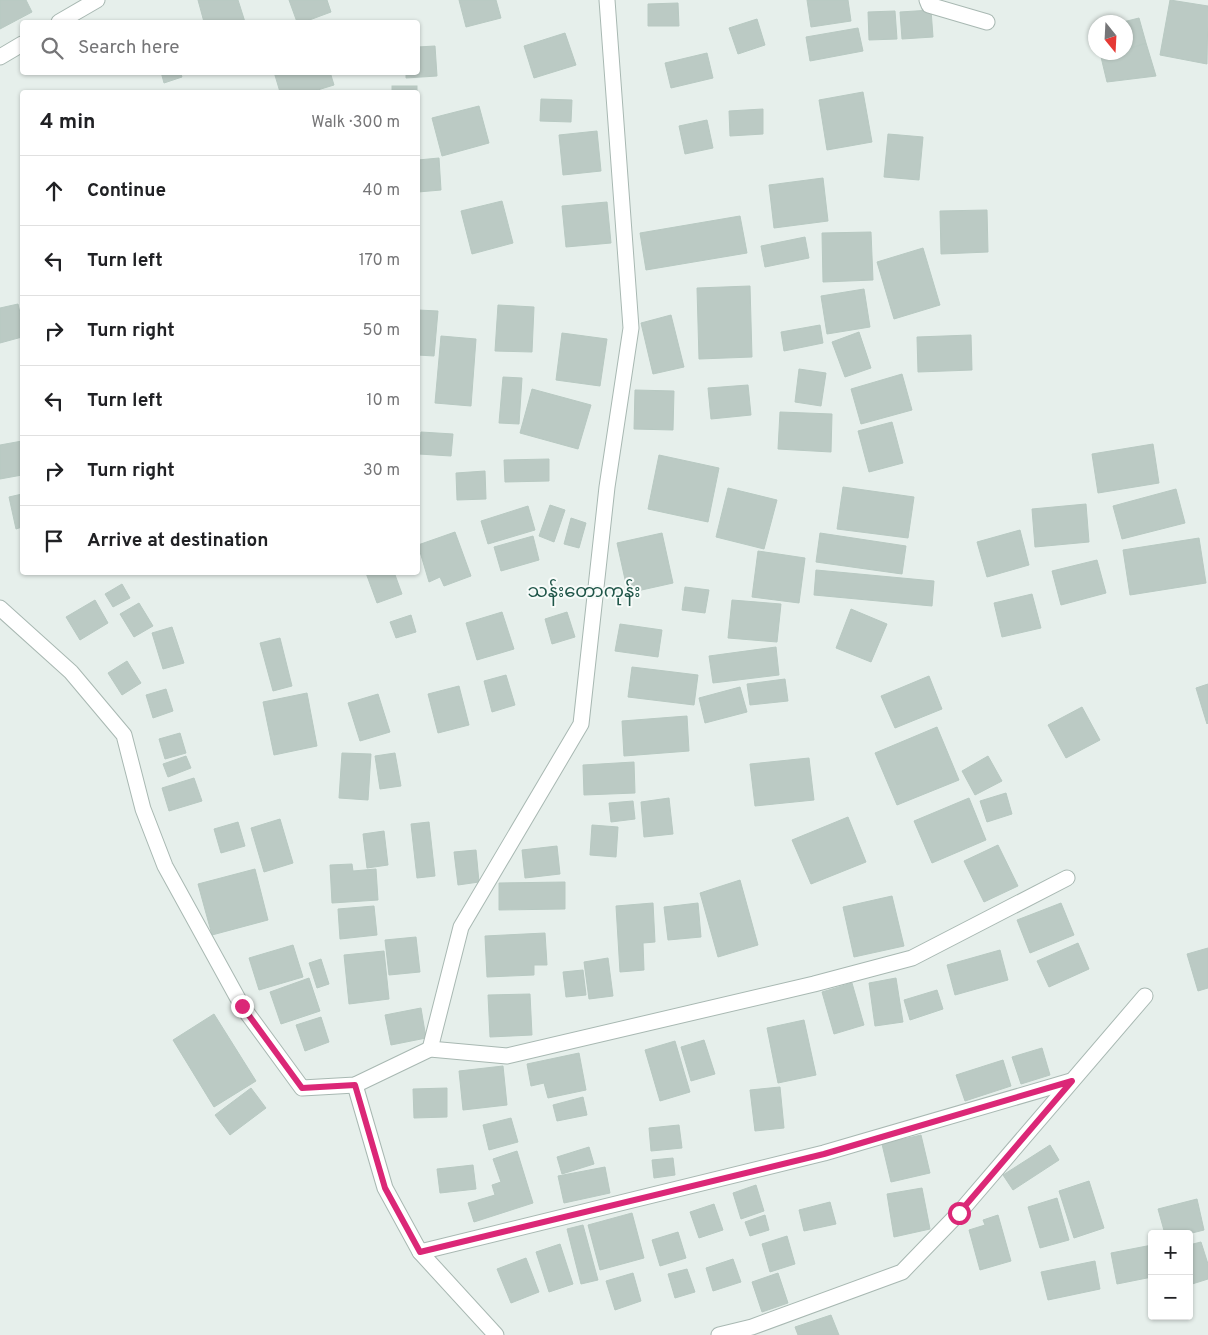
<!DOCTYPE html>
<meta charset="utf-8">
<style>
:root{--surface:#fff;--page:#f2f2f2;--text:#202124;--muted:#757577;--line:#e0e0e0}
body{margin:0;font-family:Overpass,"Noto Sans Myanmar",sans-serif;background:var(--page);color:var(--text)}
.controls{position:absolute;right:15px;bottom:15px;display:grid;overflow:hidden;border-radius:5px;box-shadow:0 1px 4px #0004}
.controls button{width:45px;height:45px;display:grid;place-items:center;padding:0;border:0;border-bottom:1px solid var(--line);background:var(--surface);color:var(--text);font:25px sans-serif}
.compass{position:absolute;left:1088px;top:15px;width:45px;height:45px;border-radius:50%;background:var(--surface);box-shadow:0 1px 4px #0004;rotate:162deg}
.stop{position:absolute;width:15px;height:15px;margin:-11px;border:4px solid #db2777;border-radius:50%;background:#fff}
.stop.end{background:#db2777;border-color:#fff;box-shadow:0 1px 5px #0008}
.list{margin:0;padding:0;list-style:none}
h2{display:flex;justify-content:space-between;align-items:center;height:65px;margin:0;padding:0 20px;font-size:21px}
h2 small{font-size:16px;font-weight:400;color:var(--muted)}
.list li{display:grid;grid-template-columns:32px 1fr auto;gap:15px;align-items:center;box-sizing:border-box;height:70px;padding:0 20px;border-top:1px solid var(--line)}
.list b{display:block;font-size:19px;white-space:nowrap}
.list em{font-size:16px;font-style:normal;color:var(--muted)}
.icon{flex:none;width:28px;height:28px;fill:none;stroke:currentColor;stroke-width:2;stroke-linecap:round;stroke-linejoin:round}
.map{position:relative;flex:none;width:1208px;height:1335px;overflow:hidden}
.search{position:absolute;background:var(--surface);box-shadow:0 1px 4px #0004;left:20px;top:20px;width:400px;height:55px;display:flex;align-items:center;gap:12px;box-sizing:border-box;padding:0 18px;border-radius:5px;color:var(--muted);font-size:19px}
.panel{position:absolute;background:var(--surface);box-shadow:0 1px 4px #0004;left:20px;top:90px;width:400px;height:485px;border-radius:5px}
.map>svg:first-child{display:block}
.building{fill:#bbcac4;stroke:#b8c9c2}
.lines{fill:none;stroke-linecap:round;stroke-linejoin:round}
.minor-casing{stroke:#a8b8b2;stroke-width:17}
.minor{stroke:#fff;stroke-width:15}
.route{stroke:#db2777;stroke-width:6}
.labels{text-anchor:middle;stroke-width:4;stroke-linejoin:round;paint-order:stroke}
.quarter-label{font-size:18px;fill:#1f5548;stroke:#f7fbf9}
</style>
<div class="map">
<svg width="1208" height="1335" viewBox="0 0 1208 1335">
<rect width="100%" height="100%" fill="#e6efeb"/>
<g class="building">
<polygon points="0,0 26,0 32,12 0,29"/>
<polygon points="198,0 238,0 245,22 204,22"/>
<polygon points="289,0 327,0 331,12 304,22 297,22"/>
<polygon points="459,0 496,0 501,18 466,27"/>
<polygon points="807,0 848,0 851,21 811,27"/>
<polygon points="1170,0 1208,6 1207,64 1160,55"/>
<polygon points="678,3 679,26 648,26 648,4"/>
<polygon points="931,10 933,37 902,39 900,12"/>
<polygon points="895,11 897,39 869,40 868,12"/>
<polygon points="1139,18 1146,43 1126,50 1126,22 1123,22"/>
<polygon points="757,19 765,45 738,54 729,28"/>
<polygon points="858,28 863,51 810,61 806,37"/>
<polygon points="565,33 576,65 534,78 524,46"/>
<polygon points="1146,43 1156,76 1107,82 1101,57 1116,52 1126,52 1126,50"/>
<polygon points="435,46 437,76 406,78 406,72 418,72 418,47"/>
<polygon points="707,53 713,78 671,88 665,63"/>
<polygon points="161,72 180,72 182,77 164,83"/>
<polygon points="274,72 330,72 334,85 311,92 280,92"/>
<rect x="392" y="86" width="25" height="6"/>
<polygon points="863,92 872,142 827,150 819,100"/>
<polygon points="541,99 572,100 571,122 540,121"/>
<polygon points="479,106 489,143 442,156 432,118"/>
<polygon points="763,109 763,134 730,136 729,111"/>
<polygon points="707,120 713,148 685,154 679,126"/>
<polygon points="597,131 601,171 563,175 559,135"/>
<polygon points="888,134 923,137 919,180 884,177"/>
<polygon points="439,158 441,190 418,192 418,160"/>
<polygon points="823,178 828,221 774,228 769,185"/>
<polygon points="502,201 513,243 472,254 461,211"/>
<polygon points="607,202 611,243 566,247 562,206"/>
<polygon points="987,210 988,252 941,254 940,211"/>
<polygon points="740,216 747,253 646,270 640,233"/>
<polygon points="871,232 873,280 823,282 822,233"/>
<polygon points="805,237 809,258 765,267 761,246"/>
<polygon points="923,248 940,305 894,319 877,262"/>
<polygon points="750,286 752,357 699,359 697,288"/>
<polygon points="864,289 870,327 827,334 821,296"/>
<polygon points="18,304 22,322 22,337 0,343 0,308"/>
<polygon points="498,305 534,307 532,352 495,351"/>
<polygon points="418,310 438,311 434,356 418,355"/>
<polygon points="671,315 684,367 653,374 641,323"/>
<polygon points="820,325 823,343 784,351 781,332"/>
<polygon points="859,332 871,368 845,377 832,342"/>
<polygon points="562,333 607,339 600,386 556,380"/>
<polygon points="971,335 972,370 918,372 917,337"/>
<polygon points="441,336 476,339 471,406 435,403"/>
<polygon points="799,369 826,373 821,406 795,402"/>
<polygon points="902,374 912,410 861,424 851,389"/>
<polygon points="503,377 522,378 519,424 499,423"/>
<polygon points="748,385 751,415 711,419 708,388"/>
<polygon points="532,389 591,405 578,449 520,433"/>
<polygon points="635,390 674,391 673,430 634,429"/>
<polygon points="780,412 832,414 831,452 778,449"/>
<polygon points="892,422 903,463 869,472 858,431"/>
<polygon points="421,432 453,434 451,456 419,454"/>
<polygon points="22,441 22,475 0,479 0,445"/>
<polygon points="1153,444 1159,483 1098,493 1092,454"/>
<polygon points="659,455 719,468 708,522 648,509"/>
<polygon points="549,459 549,481 505,482 504,460"/>
<polygon points="485,471 486,499 457,500 456,473"/>
<polygon points="843,487 914,497 908,538 837,529"/>
<polygon points="728,488 777,500 764,549 716,537"/>
<polygon points="1176,489 1185,523 1122,539 1113,506"/>
<polygon points="22,494 22,527 16,529 9,497"/>
<polygon points="1086,504 1089,542 1035,547 1032,509"/>
<polygon points="550,505 565,510 554,542 539,536"/>
<polygon points="528,506 535,530 488,544 481,521"/>
<polygon points="571,518 586,523 579,548 564,544"/>
<polygon points="1020,530 1029,565 987,577 977,542"/>
<polygon points="455,532 471,576 444,586 440,577 429,582 418,545"/>
<polygon points="662,533 673,583 628,593 617,543"/>
<polygon points="820,533 906,546 902,574 816,562"/>
<polygon points="533,536 539,560 501,571 494,547"/>
<polygon points="1199,538 1206,583 1130,595 1123,550"/>
<polygon points="758,551 805,558 799,603 752,597"/>
<polygon points="1097,560 1106,593 1061,605 1052,571"/>
<polygon points="816,570 934,581 932,606 814,595"/>
<polygon points="394,572 402,594 377,603 366,573"/>
<polygon points="122,584 130,598 113,607 105,594"/>
<polygon points="685,587 709,590 705,613 682,610"/>
<polygon points="1032,594 1041,628 1002,637 994,603"/>
<polygon points="95,600 108,623 80,640 66,617"/>
<polygon points="732,600 781,604 777,642 728,638"/>
<polygon points="139,603 153,626 134,637 120,614"/>
<polygon points="851,609 887,624 871,662 836,648"/>
<polygon points="502,612 514,649 477,660 466,623"/>
<polygon points="567,612 575,637 552,644 545,619"/>
<polygon points="411,615 416,632 396,638 390,622"/>
<polygon points="620,624 662,630 658,657 615,651"/>
<polygon points="172,627 184,663 163,669 152,633"/>
<polygon points="280,638 292,686 273,691 260,643"/>
<polygon points="776,647 779,675 713,683 709,656"/>
<polygon points="127,661 141,683 122,695 108,673"/>
<polygon points="632,667 698,675 694,705 628,697"/>
<polygon points="506,675 515,705 492,712 484,681"/>
<polygon points="929,676 942,709 895,728 881,696"/>
<polygon points="785,679 788,701 750,705 747,684"/>
<polygon points="1208,684 1208,723 1207,724 1196,688"/>
<polygon points="459,686 469,725 438,733 428,694"/>
<polygon points="740,687 747,712 705,723 699,698"/>
<polygon points="166,689 173,711 153,718 146,695"/>
<polygon points="307,693 317,746 274,755 263,702"/>
<polygon points="378,694 390,732 360,741 348,703"/>
<polygon points="1082,707 1100,740 1066,758 1048,725"/>
<polygon points="687,716 689,751 624,756 622,721"/>
<polygon points="937,727 959,780 897,805 875,753"/>
<polygon points="180,733 186,753 165,759 159,739"/>
<polygon points="342,753 371,754 368,800 339,798"/>
<polygon points="395,753 401,786 380,789 375,756"/>
<polygon points="186,756 191,768 168,777 163,764"/>
<polygon points="988,756 1002,781 975,795 962,771"/>
<polygon points="809,758 814,800 755,806 750,764"/>
<polygon points="634,762 635,793 584,795 583,765"/>
<polygon points="194,778 202,801 169,811 162,788"/>
<polygon points="1006,793 1012,814 987,822 980,801"/>
<polygon points="669,798 673,834 644,837 641,802"/>
<polygon points="969,798 986,840 932,863 914,821"/>
<polygon points="633,801 635,819 611,822 609,803"/>
<polygon points="848,817 866,862 811,884 792,840"/>
<polygon points="280,819 293,863 264,872 251,828"/>
<polygon points="238,822 245,846 221,853 214,829"/>
<polygon points="429,822 435,876 417,878 411,824"/>
<polygon points="592,825 618,827 616,857 590,855"/>
<polygon points="384,831 388,865 367,868 363,834"/>
<polygon points="998,845 1018,886 984,902 964,861"/>
<polygon points="557,846 560,874 525,878 522,850"/>
<polygon points="476,850 479,882 458,885 454,852"/>
<polygon points="352,864 353,871 376,869 378,900 332,903 330,865"/>
<polygon points="255,869 268,920 212,935 198,884"/>
<polygon points="740,880 758,945 718,957 700,893"/>
<polygon points="565,882 565,909 499,910 499,883"/>
<polygon points="892,896 904,946 854,957 843,907"/>
<polygon points="653,903 655,942 643,943 644,970 620,972 616,906"/>
<polygon points="698,903 701,937 668,940 664,907"/>
<polygon points="1061,903 1074,935 1030,953 1017,920"/>
<polygon points="374,906 377,935 340,939 338,909"/>
<polygon points="545,933 547,965 534,965 534,975 487,977 485,936"/>
<polygon points="416,937 420,972 389,975 385,940"/>
<polygon points="1078,943 1089,969 1049,987 1037,961"/>
<polygon points="293,945 303,977 259,990 249,958"/>
<polygon points="1208,948 1208,988 1198,991 1187,954"/>
<polygon points="1000,950 1008,980 955,995 947,965"/>
<polygon points="384,951 389,999 349,1004 344,955"/>
<polygon points="608,958 613,996 589,999 584,962"/>
<polygon points="321,959 329,984 317,988 309,963"/>
<polygon points="583,970 586,995 566,997 563,972"/>
<polygon points="309,978 320,1011 281,1024 270,992"/>
<polygon points="896,978 903,1022 875,1026 869,983"/>
<polygon points="852,983 864,1025 834,1034 822,992"/>
<polygon points="937,990 943,1009 910,1020 904,1000"/>
<polygon points="530,994 532,1035 490,1037 488,995"/>
<polygon points="421,1008 426,1038 391,1045 385,1015"/>
<polygon points="214,1014 256,1081 214,1107 173,1040"/>
<polygon points="321,1017 329,1042 305,1051 296,1025"/>
<polygon points="804,1020 816,1075 778,1083 767,1028"/>
<polygon points="704,1040 715,1074 691,1081 681,1047"/>
<polygon points="675,1041 690,1092 660,1101 645,1050"/>
<polygon points="1042,1048 1050,1075 1021,1084 1012,1057"/>
<polygon points="579,1053 586,1090 548,1098 544,1083 531,1086 527,1064"/>
<polygon points="1003,1060 1011,1086 965,1101 956,1075"/>
<polygon points="503,1066 507,1105 463,1110 459,1071"/>
<polygon points="780,1087 784,1128 755,1131 750,1090"/>
<polygon points="251,1088 266,1108 230,1135 215,1115"/>
<polygon points="447,1088 447,1117 414,1118 413,1089"/>
<polygon points="583,1097 587,1115 557,1121 553,1105"/>
<polygon points="511,1118 518,1142 489,1150 483,1125"/>
<polygon points="679,1125 682,1148 651,1151 649,1128"/>
<polygon points="921,1135 930,1173 891,1182 882,1144"/>
<polygon points="1050,1145 1059,1160 1013,1190 1003,1175"/>
<polygon points="589,1147 594,1164 562,1174 557,1157"/>
<polygon points="517,1151 533,1203 474,1222 468,1203 495,1195 492,1185 501,1182 493,1159"/>
<polygon points="673,1158 675,1175 654,1178 652,1160"/>
<polygon points="473,1165 476,1189 440,1193 437,1169"/>
<polygon points="605,1167 610,1193 564,1203 558,1176"/>
<polygon points="1089,1181 1104,1228 1074,1238 1059,1191"/>
<polygon points="756,1185 764,1211 741,1219 733,1193"/>
<polygon points="922,1188 930,1229 894,1237 887,1194"/>
<polygon points="1057,1198 1069,1240 1040,1248 1028,1207"/>
<polygon points="1197,1199 1204,1230 1188,1234 1165,1234 1158,1209"/>
<polygon points="830,1202 836,1224 804,1231 799,1210"/>
<polygon points="714,1204 723,1230 699,1238 690,1212"/>
<polygon points="632,1213 644,1258 600,1270 588,1225"/>
<polygon points="765,1215 769,1230 750,1236 745,1222"/>
<polygon points="998,1215 1011,1261 980,1270 969,1230 985,1225 983,1220"/>
<polygon points="583,1225 598,1280 581,1284 567,1229"/>
<polygon points="678,1232 686,1258 660,1266 652,1240"/>
<polygon points="787,1236 795,1264 770,1272 762,1244"/>
<polygon points="1201,1242 1208,1264 1208,1279 1189,1285 1189,1245"/>
<polygon points="560,1244 573,1284 549,1292 536,1252"/>
<polygon points="1152,1245 1152,1277 1117,1284 1111,1253"/>
<polygon points="526,1258 539,1292 511,1303 497,1269"/>
<polygon points="733,1259 741,1282 713,1291 706,1268"/>
<polygon points="1095,1261 1100,1289 1048,1300 1041,1272"/>
<polygon points="687,1269 695,1292 675,1298 668,1274"/>
<polygon points="633,1273 641,1301 615,1310 606,1281"/>
<polygon points="778,1273 788,1303 762,1312 752,1282"/>
<polygon points="831,1315 839,1335 798,1335 795,1327"/>
</g>
<g class="lines">
<g class="minor-casing">
<g id="minor">
<polyline points="927,0 929,5 987,22"/>
<polyline points="59,22 97,0"/>
<polyline points="0,57 22,44"/>
<polyline points="0,608 71,672 124,735 143,809 165,866 242,1006 302,1088 355,1085 430,1049 507,1056 814,984 912,958 1067,878"/>
<polyline points="430,1049 461,927 581,724 607,487 631,328 607,0"/>
<polyline points="355,1085 385,1188 420,1252 496,1335"/>
<polyline points="420,1252 824,1153 1071,1081"/>
<polyline points="719,1335 752,1327 902,1272 959,1213 1145,996"/>
</g>
</g>
<use href="#minor" class="minor"/>
</g>
<g class="lines">
<polyline class="route" points="242,1006 302,1088 355,1085 385,1188 420,1252 824,1154 1072,1081 959,1213"/>
</g>
<g class="labels">
<g class="quarter-label">
<text x="584" y="597">သန်းတောကုန်း</text>
</g>
</g>
</svg>
<div class="controls">
<button>+</button>
<button>−</button>
</div>
<svg class="compass" viewBox="-18 -18 36 36"><path d="M0-13l5 13h-10z" fill="#e53935"/><path d="M0 13l5-13h-10z" fill="#757577"/></svg>
<div class="stop" style="left:959px;top:1213px"></div>
<div class="stop end" style="left:242px;top:1006px"></div>
<div class="search"><svg class="icon" aria-label="search" viewBox="0 0 24 24"><circle cx="10" cy="10" r="6"/><path d="M15 15l6 6"/></svg>Search here</div>
<section class="panel">
<h2>4 min<small>Walk · 300 m</small></h2>
<ul class="list">
<li><svg class="icon" aria-label="ahead" viewBox="0 0 24 24"><path d="M12 20V5M6 11l6-6 6 6"/></svg><div><b>Continue</b></div><em>40 m</em></li>
<li><svg class="icon" aria-label="left" viewBox="0 0 24 24"><path d="M17 20v-9H6M10 6l-5 5 5 5"/></svg><div><b>Turn left</b></div><em>170 m</em></li>
<li><svg class="icon" aria-label="right" viewBox="0 0 24 24"><path d="M7 20v-9h11M14 6l5 5-5 5"/></svg><div><b>Turn right</b></div><em>50 m</em></li>
<li><svg class="icon" aria-label="left" viewBox="0 0 24 24"><path d="M17 20v-9H6M10 6l-5 5 5 5"/></svg><div><b>Turn left</b></div><em>10 m</em></li>
<li><svg class="icon" aria-label="right" viewBox="0 0 24 24"><path d="M7 20v-9h11M14 6l5 5-5 5"/></svg><div><b>Turn right</b></div><em>30 m</em></li>
<li><svg class="icon" aria-label="arrive" viewBox="0 0 24 24"><path d="M6 21V4h12l-3 4 3 4H6"/></svg><div><b>Arrive at destination</b></div></li>
</ul>
</section>
</div>
